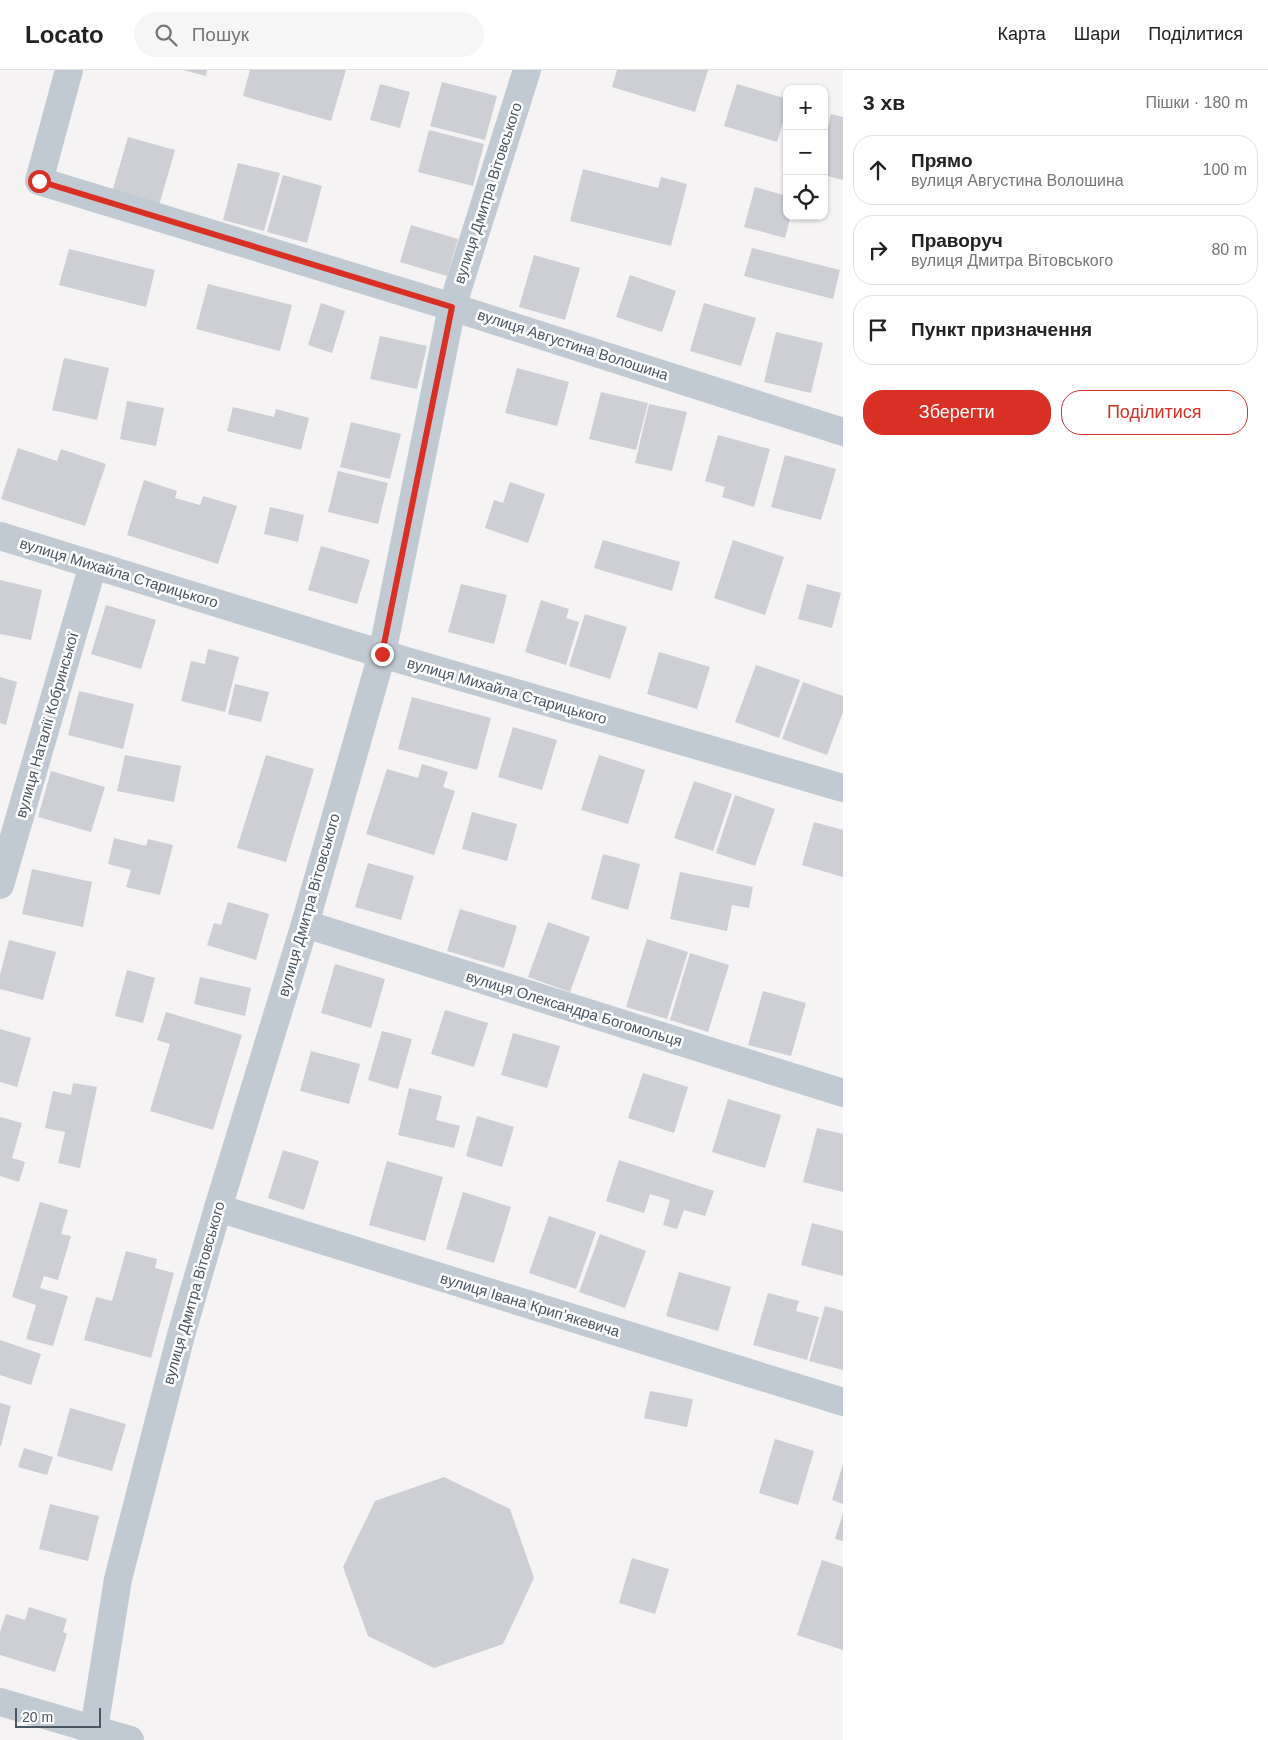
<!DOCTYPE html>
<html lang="uk">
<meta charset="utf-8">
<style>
:root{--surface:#fff;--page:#f6f6f6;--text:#222;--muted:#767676;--line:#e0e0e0;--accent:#d93025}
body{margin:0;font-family:Arial,sans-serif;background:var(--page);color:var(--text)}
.controls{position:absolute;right:15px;top:15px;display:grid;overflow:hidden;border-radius:10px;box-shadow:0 1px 4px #0004}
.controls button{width:45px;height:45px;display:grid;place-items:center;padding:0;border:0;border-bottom:1px solid var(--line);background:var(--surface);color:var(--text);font:25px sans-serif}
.scale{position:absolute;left:15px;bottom:12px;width:86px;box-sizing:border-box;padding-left:5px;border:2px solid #4a5661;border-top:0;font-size:14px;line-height:18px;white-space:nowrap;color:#4a5661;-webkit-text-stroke:4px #fff;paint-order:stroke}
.stop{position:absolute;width:15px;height:15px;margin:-11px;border:4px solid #d93025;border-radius:50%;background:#fff}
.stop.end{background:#d93025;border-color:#fff;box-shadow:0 1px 5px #0008}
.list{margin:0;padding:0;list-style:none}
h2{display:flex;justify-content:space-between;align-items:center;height:65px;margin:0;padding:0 20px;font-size:21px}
h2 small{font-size:16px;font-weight:400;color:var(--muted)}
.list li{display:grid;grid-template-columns:32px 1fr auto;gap:15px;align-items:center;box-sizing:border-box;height:70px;margin:0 10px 10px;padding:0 10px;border:1px solid var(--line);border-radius:20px}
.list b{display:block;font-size:19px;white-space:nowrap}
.list p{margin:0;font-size:16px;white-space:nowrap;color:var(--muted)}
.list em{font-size:16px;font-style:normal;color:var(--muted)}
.actions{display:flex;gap:10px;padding:15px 20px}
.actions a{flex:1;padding:11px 0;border:1px solid var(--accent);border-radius:20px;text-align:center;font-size:18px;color:var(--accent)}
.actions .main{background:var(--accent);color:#fff}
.icon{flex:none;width:28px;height:28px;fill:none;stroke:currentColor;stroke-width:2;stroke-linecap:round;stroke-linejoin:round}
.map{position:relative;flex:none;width:843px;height:1670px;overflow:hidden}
header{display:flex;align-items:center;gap:30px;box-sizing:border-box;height:70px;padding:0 25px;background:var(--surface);border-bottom:1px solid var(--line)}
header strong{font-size:24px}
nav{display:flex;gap:28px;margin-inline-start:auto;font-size:18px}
.search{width:350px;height:45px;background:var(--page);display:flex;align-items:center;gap:12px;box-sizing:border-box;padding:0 18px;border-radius:28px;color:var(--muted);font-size:19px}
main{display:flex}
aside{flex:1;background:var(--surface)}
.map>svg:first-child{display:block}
.building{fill:#cdcfd5}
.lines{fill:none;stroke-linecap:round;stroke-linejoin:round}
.minor{stroke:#c1cad2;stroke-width:28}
.route{stroke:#d93025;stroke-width:6}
.labels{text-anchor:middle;stroke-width:5;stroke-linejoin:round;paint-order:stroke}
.street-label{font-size:15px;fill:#4a5661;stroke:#fff}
</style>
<header>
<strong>Locato</strong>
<div class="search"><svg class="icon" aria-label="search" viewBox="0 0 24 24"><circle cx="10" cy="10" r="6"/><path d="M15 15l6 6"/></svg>Пошук</div>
<nav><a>Карта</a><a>Шари</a><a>Поділитися</a></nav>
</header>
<main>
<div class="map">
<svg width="843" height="1670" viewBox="0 0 843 1670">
<rect width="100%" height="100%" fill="#f5f3f3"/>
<g class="building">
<polygon points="183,0 207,0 206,6"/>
<polygon points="250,0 346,0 331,51 243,26"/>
<polygon points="617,0 708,0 695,42 612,17"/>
<polygon points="442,12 497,26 485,70 430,56"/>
<polygon points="380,14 410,22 400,58 370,50"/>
<polygon points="737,14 787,29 787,40 777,72 724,56"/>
<polygon points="831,44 843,47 843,110 824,105 824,73"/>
<polygon points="429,60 484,74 473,116 418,102"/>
<polygon points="128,67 175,80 159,135 112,122"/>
<polygon points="238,93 280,103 264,161 223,150"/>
<polygon points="583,99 658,118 661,107 687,114 671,176 570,151"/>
<polygon points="283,105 322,116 307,173 267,162"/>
<polygon points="755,117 787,126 787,146 791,146 785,168 744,157"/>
<polygon points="411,155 458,169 447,206 400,192"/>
<polygon points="752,178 840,200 833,229 744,206"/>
<polygon points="69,179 155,200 146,237 59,215"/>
<polygon points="534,185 580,198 565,250 519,237"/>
<polygon points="630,205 676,221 662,262 616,247"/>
<polygon points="208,214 292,235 280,281 196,259"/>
<polygon points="321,233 345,241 332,283 308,275"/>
<polygon points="704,233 756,248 741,296 690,281"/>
<polygon points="776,262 823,273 811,323 764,312"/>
<polygon points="380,266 427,276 417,319 370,309"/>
<polygon points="64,288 109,298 97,350 52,340"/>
<polygon points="517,298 569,312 557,356 505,343"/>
<polygon points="601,322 648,333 636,380 589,369"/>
<polygon points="127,331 164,338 156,376 120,369"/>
<polygon points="649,334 687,342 672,401 635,393"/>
<polygon points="233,337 274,347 276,339 309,348 301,380 227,361"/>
<polygon points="351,352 401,364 390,409 340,397"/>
<polygon points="718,365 770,379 754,437 722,427 725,417 705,411"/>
<polygon points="18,378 57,391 61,379 106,394 85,456 1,429"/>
<polygon points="785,385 836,399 821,450 771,437"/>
<polygon points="338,401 388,413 378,454 328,442"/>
<polygon points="144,410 177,421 175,428 200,435 203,426 237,436 218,494 127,465"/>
<polygon points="510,412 545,424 528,473 485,458 494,430 503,433"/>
<polygon points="270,437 304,445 298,472 264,464"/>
<polygon points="603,470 680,492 672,521 594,498"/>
<polygon points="733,470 784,487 765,545 714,528"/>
<polygon points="321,476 370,490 357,534 308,520"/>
<polygon points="0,510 42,520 31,570 0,564"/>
<polygon points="461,514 507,525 494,574 448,562"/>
<polygon points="807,514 841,523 832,558 798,549"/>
<polygon points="541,530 569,539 566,548 579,552 566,595 525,582"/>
<polygon points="106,535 156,550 141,599 91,584"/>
<polygon points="585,544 627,557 610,609 569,596"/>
<polygon points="208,579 239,587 225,642 181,631 191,591 205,594"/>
<polygon points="659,582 710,597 697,639 647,624"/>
<polygon points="756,595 800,610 779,668 735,652"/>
<polygon points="0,607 17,612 6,655 0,653"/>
<polygon points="803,612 843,626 843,642 827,685 782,669"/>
<polygon points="235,614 269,622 261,652 228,644"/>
<polygon points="79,621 134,634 123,679 68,665"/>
<polygon points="412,627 491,648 477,700 398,679"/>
<polygon points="513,657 557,670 542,720 498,707"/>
<polygon points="125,685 181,696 174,732 117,721"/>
<polygon points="266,685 314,699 286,792 237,778"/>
<polygon points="599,685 645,700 628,754 581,740"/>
<polygon points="422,694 448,702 443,717 455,721 434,785 366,764 387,699 418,708"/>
<polygon points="51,701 105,717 91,762 38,747"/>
<polygon points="694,711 732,724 713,781 674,768"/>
<polygon points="735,725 775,739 755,796 716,783"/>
<polygon points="472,742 517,754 507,791 462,779"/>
<polygon points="814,752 843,760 843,807 802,795"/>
<polygon points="114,768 146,776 148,769 173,775 160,825 126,817 131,800 108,794"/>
<polygon points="603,784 640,794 628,840 591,829"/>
<polygon points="368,793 414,806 401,850 355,837"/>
<polygon points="32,799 92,812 83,857 22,844"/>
<polygon points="680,802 753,817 749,838 732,835 727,861 670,849"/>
<polygon points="228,832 269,844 256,890 207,875 214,853 221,855"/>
<polygon points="460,839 517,856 504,898 447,881"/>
<polygon points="548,852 590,867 570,922 528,907"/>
<polygon points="647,869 688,882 667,949 626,937"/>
<polygon points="9,870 56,882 43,930 0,919 0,905"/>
<polygon points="690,883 729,895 708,962 670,950"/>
<polygon points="335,894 385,909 371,958 321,943"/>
<polygon points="127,900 155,908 143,953 115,946"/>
<polygon points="200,907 251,918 245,946 194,934"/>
<polygon points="763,921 806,933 791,986 748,975"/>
<polygon points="445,940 488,953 474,997 431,984"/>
<polygon points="166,942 242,965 213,1060 150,1041 170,974 157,970"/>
<polygon points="0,959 31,968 17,1017 0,1012"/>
<polygon points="382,961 412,969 398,1019 368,1010"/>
<polygon points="513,963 560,976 547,1018 501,1005"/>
<polygon points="311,981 360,994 349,1034 300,1021"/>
<polygon points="643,1003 688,1017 674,1063 628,1048"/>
<polygon points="73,1013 97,1017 80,1098 58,1093 65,1062 45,1058 53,1021 71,1025"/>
<polygon points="409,1018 442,1026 436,1050 460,1056 454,1078 398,1065"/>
<polygon points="728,1029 781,1045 765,1098 712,1082"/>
<polygon points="477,1046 514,1057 502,1097 466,1086"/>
<polygon points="0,1047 22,1053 12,1088 25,1092 19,1112 0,1106"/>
<polygon points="817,1058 843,1064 843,1122 803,1112"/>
<polygon points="283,1080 319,1091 304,1140 268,1128"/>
<polygon points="619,1090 714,1121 705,1146 684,1140 677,1159 663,1155 670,1130 650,1124 644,1143 606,1131"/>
<polygon points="387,1091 443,1107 425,1171 369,1155"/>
<polygon points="463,1122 511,1137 494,1193 446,1179"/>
<polygon points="40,1132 68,1140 61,1164 71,1166 58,1210 44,1206 40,1218 68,1226 53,1276 26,1269 36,1235 12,1227"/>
<polygon points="549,1146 596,1162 576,1219 529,1203"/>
<polygon points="812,1153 843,1161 843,1206 801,1195"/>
<polygon points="600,1164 646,1181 625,1238 579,1222"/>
<polygon points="126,1181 157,1189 155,1198 174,1203 151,1288 84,1270 96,1227 112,1231"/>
<polygon points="679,1202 731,1217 718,1261 666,1246"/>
<polygon points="768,1223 799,1231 796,1241 819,1247 807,1290 753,1275"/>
<polygon points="825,1236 843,1241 843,1300 809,1291"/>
<polygon points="0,1270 41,1284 31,1315 0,1305"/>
<polygon points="650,1321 693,1329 687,1357 644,1348"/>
<polygon points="0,1333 11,1336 1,1376 0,1376"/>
<polygon points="70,1338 126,1354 112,1401 57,1386"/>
<polygon points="775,1369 814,1381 798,1435 759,1423"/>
<polygon points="24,1378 53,1387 47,1405 18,1397"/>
<polygon points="843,1394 843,1434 832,1430"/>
<polygon points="444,1407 510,1439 534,1508 503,1574 434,1598 368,1566 343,1497 375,1431"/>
<polygon points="50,1434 99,1446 88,1491 39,1479"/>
<polygon points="843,1443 843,1471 835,1469"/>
<polygon points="632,1488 669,1499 655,1544 619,1533"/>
<polygon points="822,1490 843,1497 843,1580 797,1565"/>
<polygon points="29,1537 67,1549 63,1562 67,1564 55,1602 0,1585 0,1562 6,1544 25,1550"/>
</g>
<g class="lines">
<g class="minor">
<polyline points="69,0 39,111 452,237 843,362"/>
<polyline points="0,466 382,584 843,718"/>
<polyline points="0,815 93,495"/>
<polyline points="305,854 843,1023"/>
<polyline points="218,1138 843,1332"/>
<polyline points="0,1632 130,1670"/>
<polyline points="91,1670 94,1659 118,1509 181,1265 218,1138 305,854 382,584 452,237 527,0"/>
</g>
</g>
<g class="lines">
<polyline class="route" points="39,111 452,237 382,584"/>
</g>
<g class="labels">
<g class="street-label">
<text transform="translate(488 123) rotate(-72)" y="5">вулиця Дмитра Вітовського</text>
<text transform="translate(573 275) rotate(18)" y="5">вулиця Августина Волошина</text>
<text transform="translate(119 503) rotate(17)" y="5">вулиця Михайла Старицького</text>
<text transform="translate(507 621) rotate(16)" y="5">вулиця Михайла Старицького</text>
<text transform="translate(47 655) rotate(-74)" y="5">вулиця Наталії Кобринської</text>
<text transform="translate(309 835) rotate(-74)" y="5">вулиця Дмитра Вітовського</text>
<text transform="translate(574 939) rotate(17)" y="5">вулиця Олександра Богомольця</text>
<text transform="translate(194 1223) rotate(-74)" y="5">вулиця Дмитра Вітовського</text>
<text transform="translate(530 1235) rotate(17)" y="5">вулиця Івана Крипʼякевича</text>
</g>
</g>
</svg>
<div class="controls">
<button>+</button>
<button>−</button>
<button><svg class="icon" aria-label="locate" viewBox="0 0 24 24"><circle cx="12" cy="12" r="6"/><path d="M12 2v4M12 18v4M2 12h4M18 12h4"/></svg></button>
</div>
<div class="scale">20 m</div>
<div class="stop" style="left:39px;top:111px"></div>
<div class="stop end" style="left:382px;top:584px"></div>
</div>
<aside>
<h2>3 хв<small>Пішки · 180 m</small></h2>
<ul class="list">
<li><svg class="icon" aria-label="ahead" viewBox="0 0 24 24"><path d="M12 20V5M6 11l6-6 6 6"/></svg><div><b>Прямо</b><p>вулиця Августина Волошина</p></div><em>100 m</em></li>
<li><svg class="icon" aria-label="right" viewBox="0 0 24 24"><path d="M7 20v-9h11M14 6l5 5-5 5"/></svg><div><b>Праворуч</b><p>вулиця Дмитра Вітовського</p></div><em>80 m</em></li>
<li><svg class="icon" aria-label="arrive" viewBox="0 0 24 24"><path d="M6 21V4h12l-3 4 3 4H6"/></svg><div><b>Пункт призначення</b></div></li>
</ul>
<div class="actions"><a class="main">Зберегти</a><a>Поділитися</a></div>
</aside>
</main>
